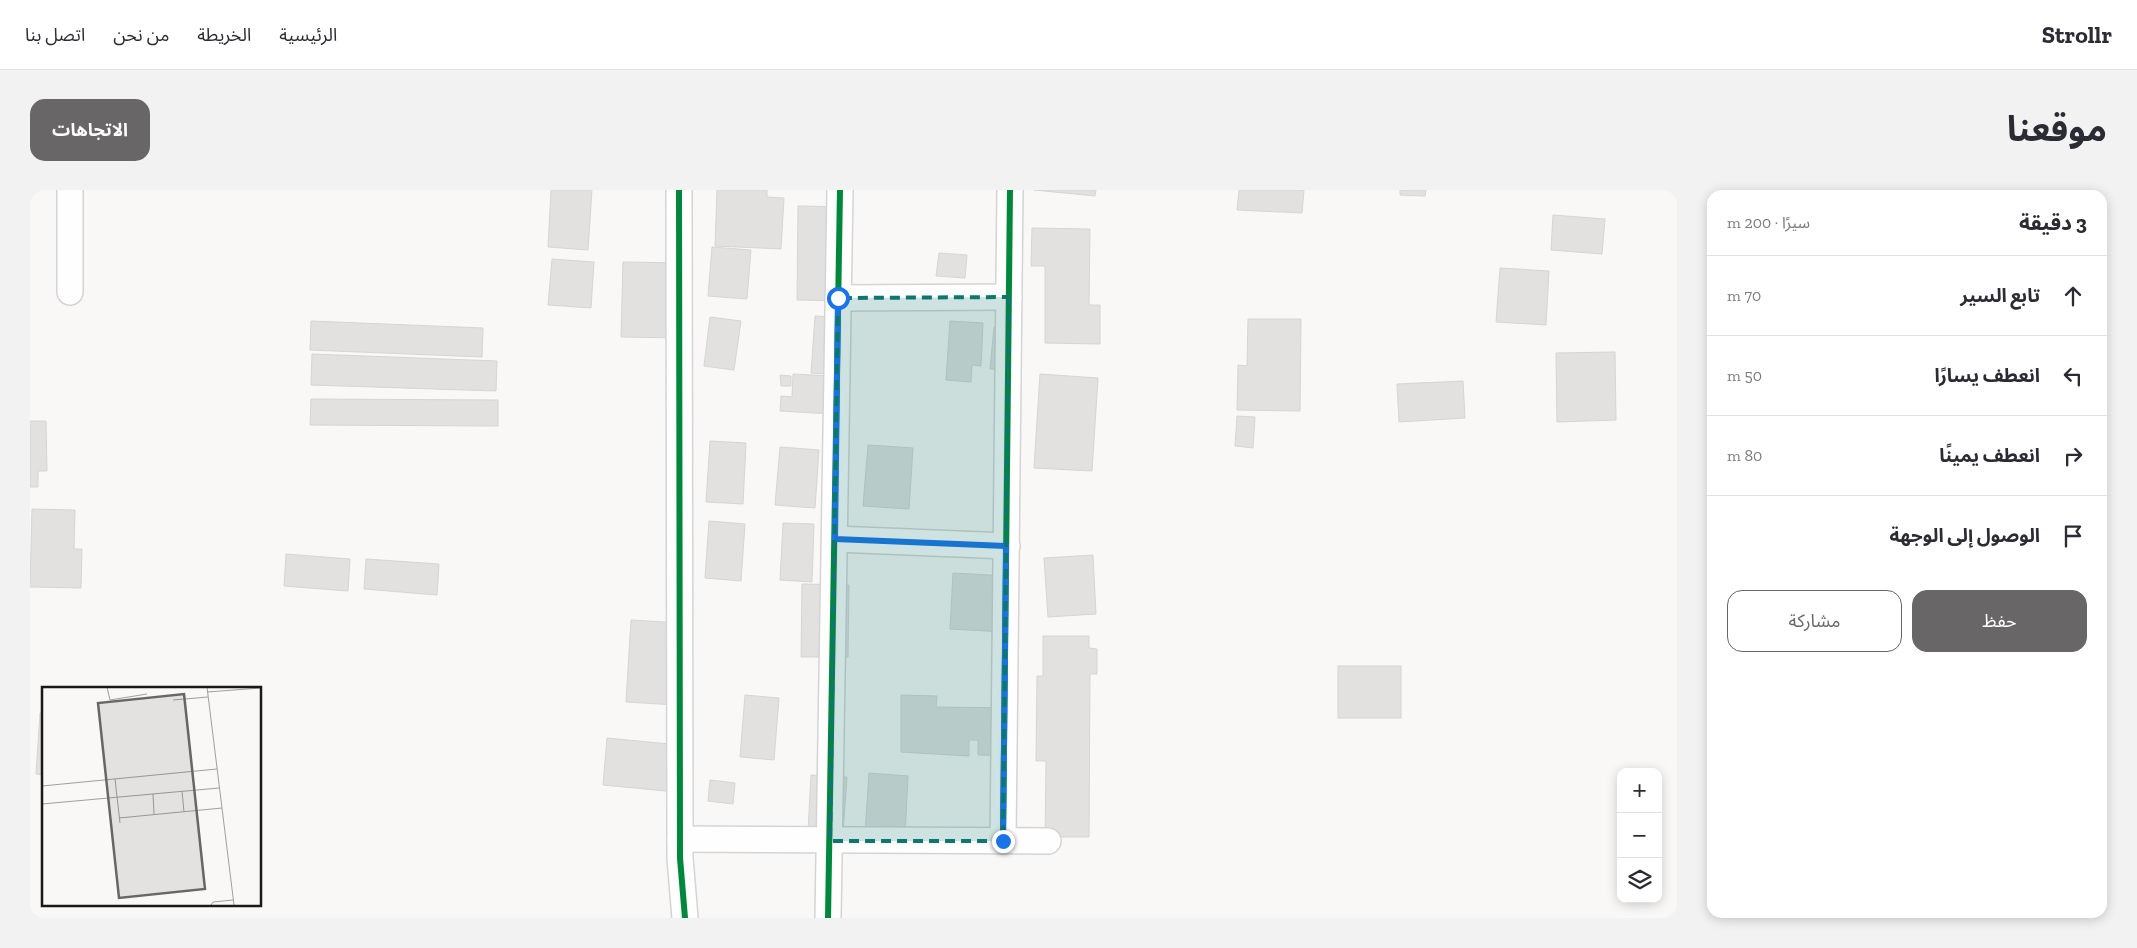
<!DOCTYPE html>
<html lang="ar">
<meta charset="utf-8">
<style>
:root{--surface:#fff;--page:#f2f2f3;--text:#2b2b33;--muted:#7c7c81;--line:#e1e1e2;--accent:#686666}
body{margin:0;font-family:"Zilla Slab","Noto Sans Arabic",serif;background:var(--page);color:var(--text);direction:rtl}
.controls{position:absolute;right:15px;bottom:15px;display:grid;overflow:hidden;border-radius:10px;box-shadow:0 2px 12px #0003}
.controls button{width:45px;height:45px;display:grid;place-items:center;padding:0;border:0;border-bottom:1px solid var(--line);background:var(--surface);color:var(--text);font:25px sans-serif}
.stop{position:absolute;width:15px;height:15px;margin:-11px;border:4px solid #1a73e8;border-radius:50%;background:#fff}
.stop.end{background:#1a73e8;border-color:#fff;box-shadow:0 1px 5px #0008}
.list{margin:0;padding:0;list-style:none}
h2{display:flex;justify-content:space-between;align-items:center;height:65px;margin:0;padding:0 20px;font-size:21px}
h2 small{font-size:16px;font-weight:400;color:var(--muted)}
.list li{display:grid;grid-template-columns:32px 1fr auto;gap:15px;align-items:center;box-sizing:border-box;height:80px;padding:0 20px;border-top:1px solid var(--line)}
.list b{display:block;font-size:19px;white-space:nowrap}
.list em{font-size:16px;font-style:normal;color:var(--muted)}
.actions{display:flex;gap:10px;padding:15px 20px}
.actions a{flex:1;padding:11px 0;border:1px solid var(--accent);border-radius:15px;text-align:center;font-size:18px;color:var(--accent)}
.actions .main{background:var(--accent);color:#fff}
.icon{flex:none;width:28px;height:28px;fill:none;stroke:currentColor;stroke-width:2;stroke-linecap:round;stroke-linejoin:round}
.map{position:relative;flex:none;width:1647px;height:728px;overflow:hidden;direction:ltr;border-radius:15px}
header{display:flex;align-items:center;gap:30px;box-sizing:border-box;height:70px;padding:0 25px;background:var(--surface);border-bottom:1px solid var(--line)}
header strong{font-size:24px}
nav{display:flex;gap:28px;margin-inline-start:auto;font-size:18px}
.intro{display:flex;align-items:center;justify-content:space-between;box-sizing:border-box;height:120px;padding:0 30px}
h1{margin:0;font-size:35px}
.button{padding:12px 22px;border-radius:15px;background:var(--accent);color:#fff;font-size:18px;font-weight:700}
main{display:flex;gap:30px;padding:0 30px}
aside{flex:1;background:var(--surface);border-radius:15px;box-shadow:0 2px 12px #0003}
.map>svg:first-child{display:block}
.building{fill:#e2e1e0;stroke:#d6d4d4}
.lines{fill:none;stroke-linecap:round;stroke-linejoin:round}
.minor-casing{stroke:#d5d4d4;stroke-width:28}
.minor{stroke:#fefefe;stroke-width:25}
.cycleway-casing{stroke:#fbf8f6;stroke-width:9}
.cycleway{stroke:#00873e;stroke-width:6}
.route{stroke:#1a73e8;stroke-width:6}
.marked{fill:#0f766e;fill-opacity:0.2;stroke:#0f766e;stroke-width:4;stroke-dasharray:10 6;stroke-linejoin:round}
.inset-road{fill:none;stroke:#a09e9e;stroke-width:1}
.view{fill:#686666;fill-opacity:0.15;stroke:#686666;stroke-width:2.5}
.inset-edge{fill:none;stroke:#1a1818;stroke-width:2.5}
</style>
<header>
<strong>Strollr</strong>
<nav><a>الرئيسية</a><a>الخريطة</a><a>من نحن</a><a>اتصل بنا</a></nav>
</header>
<div class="intro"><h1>موقعنا</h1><a class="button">الاتجاهات</a></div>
<main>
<aside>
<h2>3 دقيقة<small>سيرًا · 200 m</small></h2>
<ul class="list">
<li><svg class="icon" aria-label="ahead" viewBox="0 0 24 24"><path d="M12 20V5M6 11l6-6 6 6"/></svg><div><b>تابع السير</b></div><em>70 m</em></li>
<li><svg class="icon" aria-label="left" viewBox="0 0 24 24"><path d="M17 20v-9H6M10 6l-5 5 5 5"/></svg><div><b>انعطف يسارًا</b></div><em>50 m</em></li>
<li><svg class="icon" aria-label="right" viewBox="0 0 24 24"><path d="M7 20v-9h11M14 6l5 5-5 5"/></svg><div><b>انعطف يمينًا</b></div><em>80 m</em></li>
<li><svg class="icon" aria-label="arrive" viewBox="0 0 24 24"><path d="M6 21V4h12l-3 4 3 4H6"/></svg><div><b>الوصول إلى الوجهة</b></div></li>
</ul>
<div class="actions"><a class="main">حفظ</a><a>مشاركة</a></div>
</aside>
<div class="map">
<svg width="1647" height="728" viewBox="0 0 1647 728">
<rect width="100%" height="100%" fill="#faf8f7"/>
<g class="building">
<polygon points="521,0 562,0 558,60 518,57"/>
<polygon points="687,0 737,0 737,7 754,8 751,59 685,56"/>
<polygon points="1004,0 1066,0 1065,6"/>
<polygon points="1209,0 1274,0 1272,23 1207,20"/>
<polygon points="1370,0 1396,0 1395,6 1370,5"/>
<polygon points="768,16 822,17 821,111 767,110"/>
<polygon points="1523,25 1575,29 1572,64 1521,60"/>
<polygon points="1002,38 1060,39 1059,115 1070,115 1070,154 1015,153 1015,76 1001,76"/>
<polygon points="682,57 721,60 717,109 678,106"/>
<polygon points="909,63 937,65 935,88 906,86"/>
<polygon points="522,69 564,72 561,118 518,115"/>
<polygon points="593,72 655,73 654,148 591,147"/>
<polygon points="1470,78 1519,81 1516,135 1466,132"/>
<polygon points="785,126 818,128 814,185 781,183"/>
<polygon points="680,127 711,131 704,180 674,176"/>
<polygon points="1218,129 1271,129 1270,221 1207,220 1208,175 1217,176"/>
<polygon points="281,131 453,138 452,167 280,160"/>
<polygon points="920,131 953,133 951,176 942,175 941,192 916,190"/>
<polygon points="964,137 977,138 974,180 960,179"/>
<polygon points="1585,162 1586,230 1527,232 1526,163"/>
<polygon points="282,164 467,171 466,201 281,195"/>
<polygon points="763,184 820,187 818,225 750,221 751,206 762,207"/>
<polygon points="1010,184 1068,188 1062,281 1004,278"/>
<polygon points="750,185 761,186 761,196 751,196"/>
<polygon points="1433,191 1435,228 1369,232 1367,194"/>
<polygon points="281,209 468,210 468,236 280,235"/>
<polygon points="1207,226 1225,227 1223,258 1205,256"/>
<polygon points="0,231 16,231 17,281 8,281 8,297 0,297"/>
<polygon points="680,251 716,253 713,314 676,312"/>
<polygon points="838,255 883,258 879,319 833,316"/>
<polygon points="750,257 789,260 785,318 745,315"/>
<polygon points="2,319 45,320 44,359 52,359 51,398 0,397"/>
<polygon points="679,331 715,334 711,391 675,388"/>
<polygon points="753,333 784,334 782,392 750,390"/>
<polygon points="256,364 320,369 318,401 254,396"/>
<polygon points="1063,365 1066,424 1018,427 1014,368"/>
<polygon points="336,369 409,374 407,405 334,399"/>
<polygon points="923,383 977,386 974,442 920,439"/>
<polygon points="772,394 819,395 818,467 771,467"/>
<polygon points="601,430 651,433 646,515 596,512"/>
<polygon points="1013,446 1059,446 1059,458 1067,459 1067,484 1060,484 1059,647 1015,647 1016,571 1006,571 1007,486 1013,486"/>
<rect x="1308" y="476" width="63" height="52"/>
<polygon points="715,505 749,508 744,570 710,567"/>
<polygon points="871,505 907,506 906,517 985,518 984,566 948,565 948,550 939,550 939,566 871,562"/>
<polygon points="10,523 14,523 14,585 6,584"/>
<polygon points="577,548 650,555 646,602 573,595"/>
<polygon points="839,583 878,586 875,646 835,643"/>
<polygon points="781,585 817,587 813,643 778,641"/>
<polygon points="680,590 705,593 703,614 678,611"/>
</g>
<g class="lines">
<g class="minor-casing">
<g id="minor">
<polyline points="40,0 40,102"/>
<polyline points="649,0 650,668 655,728"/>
<polyline points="808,108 979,107"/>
<polyline points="805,349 977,356"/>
<polyline points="650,649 1018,651"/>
<polyline points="973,651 980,0"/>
<polyline points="798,728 810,0"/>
</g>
</g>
<use href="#minor" class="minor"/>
<g class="cycleway-casing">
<g id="cycleway">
<polyline points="649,0 650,668 655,728"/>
<polyline points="973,651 980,0"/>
<polyline points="798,728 810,0"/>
</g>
</g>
<use href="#cycleway" class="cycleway"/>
</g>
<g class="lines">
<polyline class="route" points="808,108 805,349 976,356 973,651"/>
</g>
<path class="marked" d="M979 107 973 651H800L808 108Z"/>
<g transform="translate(12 497)">
<rect width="219" height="219" fill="#faf8f7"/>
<path class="inset-road" d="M65 0 68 13 105 7M165 0 192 218M165 5 219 1M131 13 166 10M73 92 78 136M0 99 175 82M140 104 142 125M111 107 112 127M0 117 177 101M77 131 180 121M169 218 171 215 191 213"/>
<path class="view" d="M142 7 163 202 77 211 56 16Z"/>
<rect width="219" height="219" class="inset-edge"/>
</g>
</svg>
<div class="controls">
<button>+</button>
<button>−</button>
<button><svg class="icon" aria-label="layers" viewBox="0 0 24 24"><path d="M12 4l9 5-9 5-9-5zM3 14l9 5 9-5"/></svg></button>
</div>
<div class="stop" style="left:808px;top:108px"></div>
<div class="stop end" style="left:973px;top:651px"></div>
</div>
</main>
